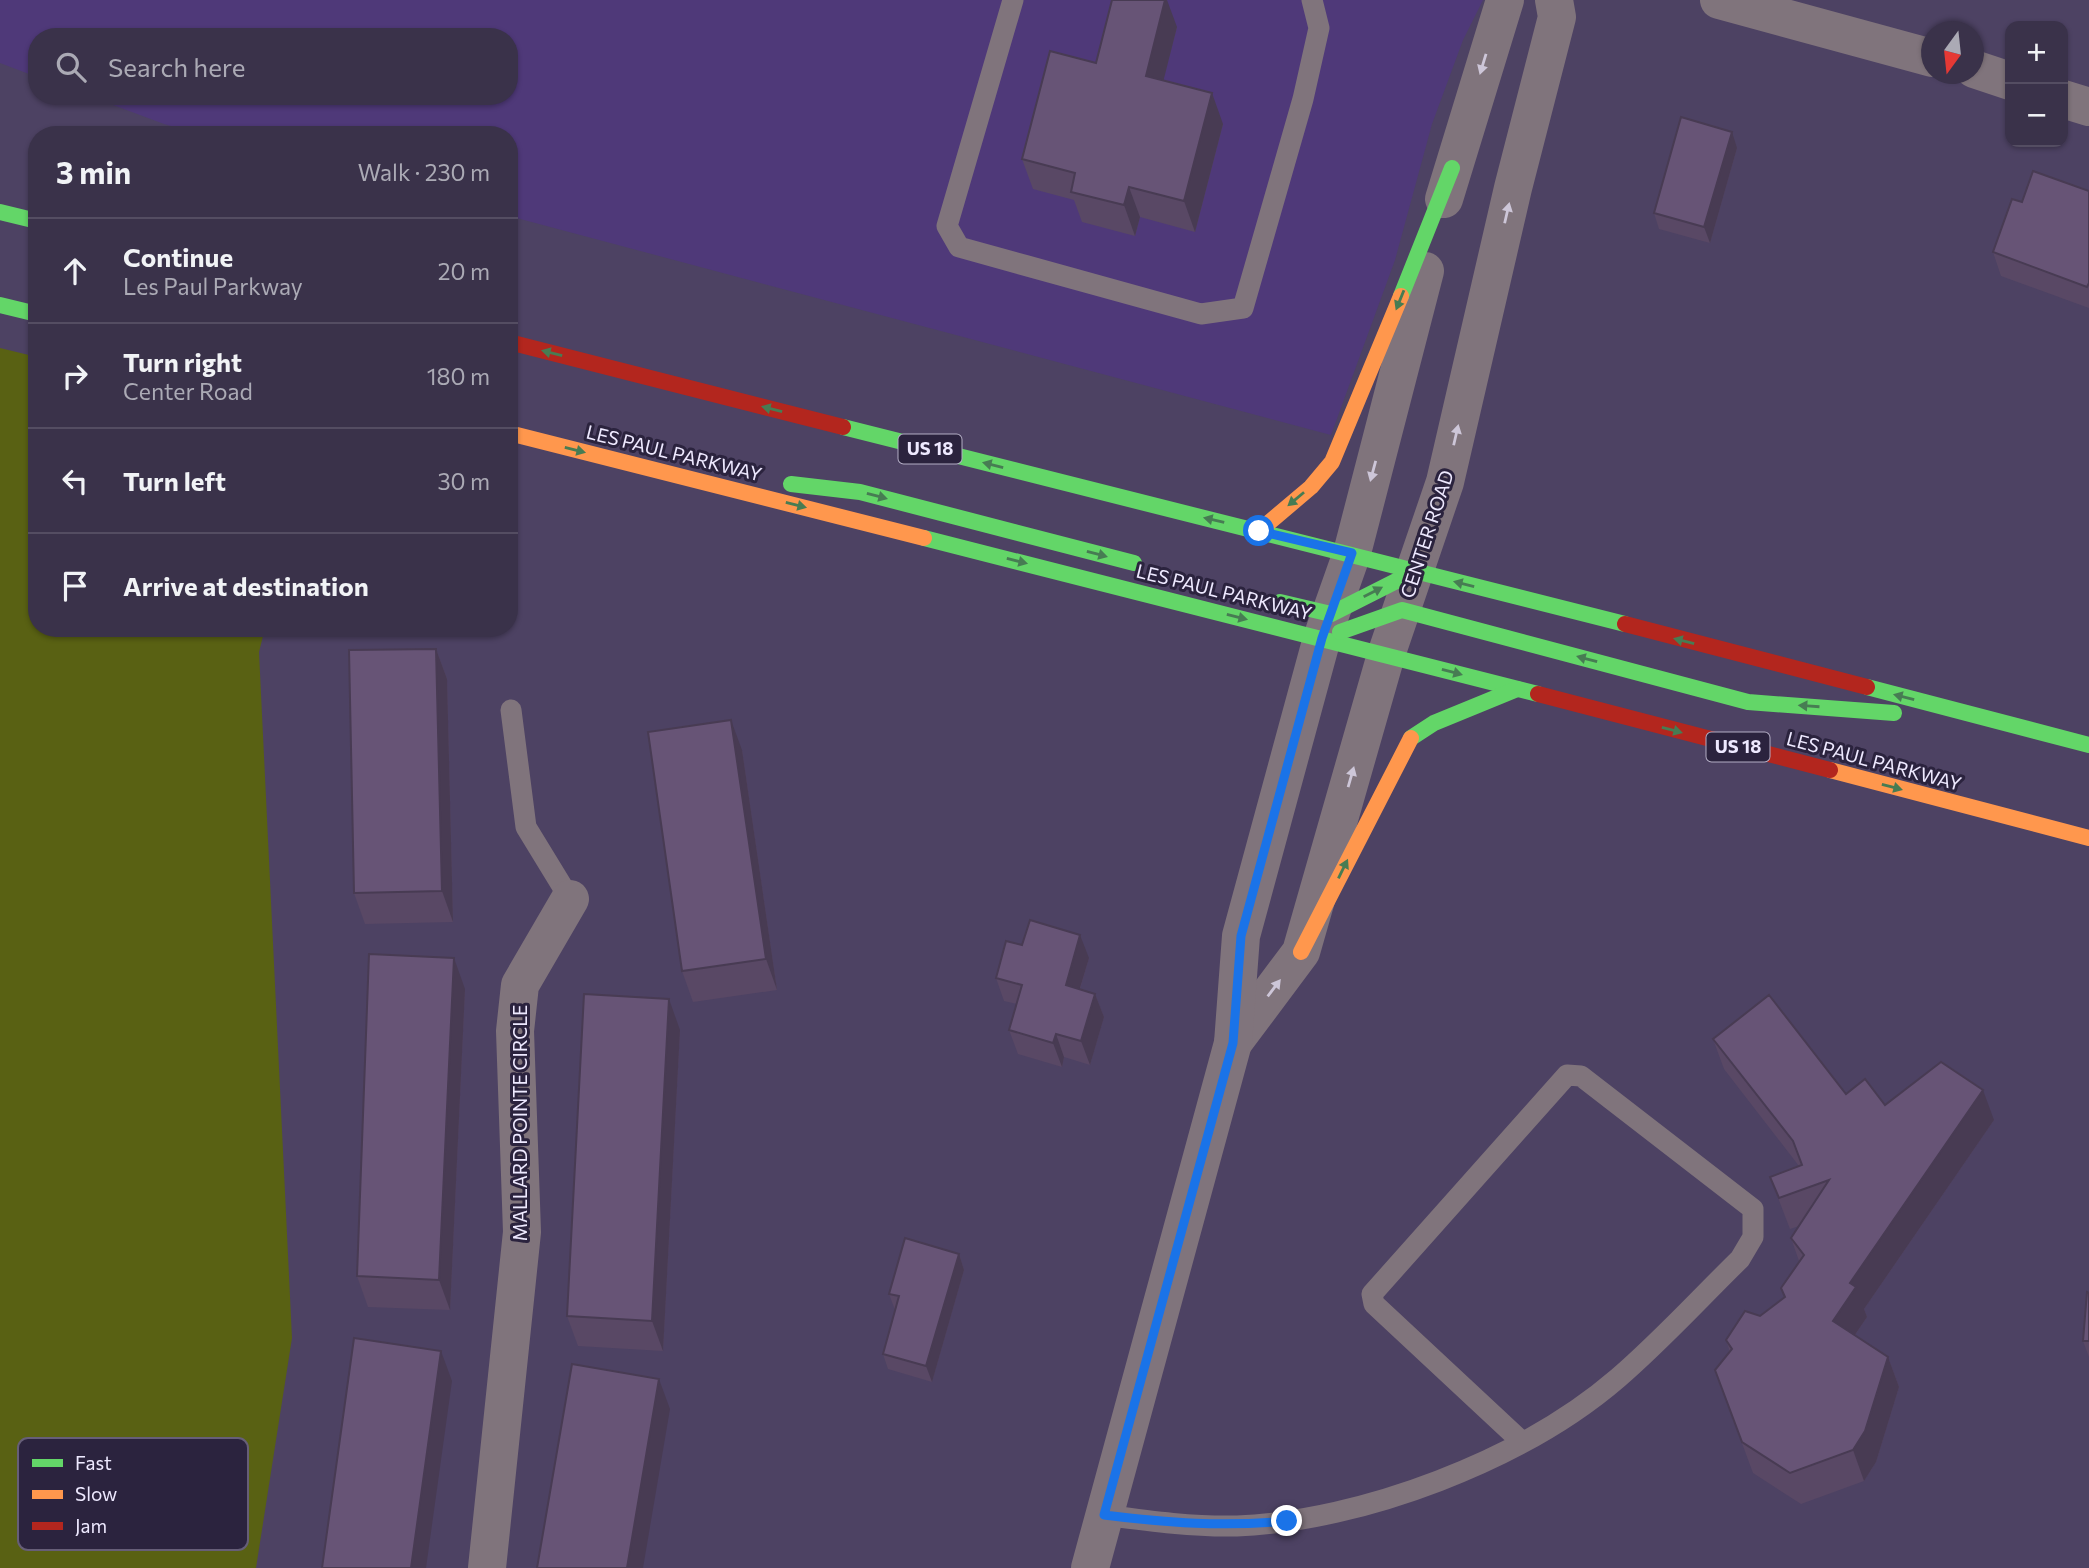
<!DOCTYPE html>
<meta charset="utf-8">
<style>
:root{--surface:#3a324a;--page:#413a51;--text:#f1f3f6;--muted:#abaab5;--line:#544d62}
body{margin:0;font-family:Commissioner,sans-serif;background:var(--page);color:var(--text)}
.controls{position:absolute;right:21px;top:21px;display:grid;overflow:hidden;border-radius:14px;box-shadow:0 2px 5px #0004}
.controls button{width:63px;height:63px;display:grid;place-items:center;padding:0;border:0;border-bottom:2px solid var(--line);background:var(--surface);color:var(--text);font:35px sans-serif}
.compass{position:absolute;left:1921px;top:21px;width:63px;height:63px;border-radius:50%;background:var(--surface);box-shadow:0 2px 5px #0004;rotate:195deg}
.stop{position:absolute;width:21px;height:21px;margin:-16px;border:5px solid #1a73e8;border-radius:50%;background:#fff}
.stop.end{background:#1a73e8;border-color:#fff;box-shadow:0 2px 7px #0008}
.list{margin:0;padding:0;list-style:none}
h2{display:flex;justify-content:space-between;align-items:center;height:91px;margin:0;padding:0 28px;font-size:30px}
h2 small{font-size:23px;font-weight:400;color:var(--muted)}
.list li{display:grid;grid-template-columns:46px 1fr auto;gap:21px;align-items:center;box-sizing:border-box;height:105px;padding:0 28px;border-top:2px solid var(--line)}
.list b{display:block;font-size:26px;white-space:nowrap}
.list p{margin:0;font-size:23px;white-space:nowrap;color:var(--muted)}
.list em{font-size:23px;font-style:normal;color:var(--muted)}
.icon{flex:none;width:38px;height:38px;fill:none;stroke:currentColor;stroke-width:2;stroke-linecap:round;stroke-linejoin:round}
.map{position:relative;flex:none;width:2089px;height:1568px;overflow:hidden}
.search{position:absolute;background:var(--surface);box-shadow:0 2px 5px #0004;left:28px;top:28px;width:490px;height:77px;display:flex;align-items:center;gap:18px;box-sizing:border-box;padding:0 24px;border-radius:28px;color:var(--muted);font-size:26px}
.panel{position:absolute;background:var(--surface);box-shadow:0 2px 5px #0004;left:28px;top:126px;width:490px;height:511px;border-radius:28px}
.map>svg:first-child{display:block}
.built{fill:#4f3979}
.green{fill:#596113}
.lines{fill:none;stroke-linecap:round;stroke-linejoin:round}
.lane{stroke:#80747c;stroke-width:21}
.street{stroke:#80747c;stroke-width:38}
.fast{stroke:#63d668;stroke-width:16}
.slow{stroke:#ff974d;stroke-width:16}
.jam{stroke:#b3261e;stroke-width:16}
.wall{fill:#594865}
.shaded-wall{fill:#483b53}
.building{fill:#675476;stroke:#483b53;stroke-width:2}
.oneway{fill:#cdc6d8}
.oneway2{fill:#477c53}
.route{stroke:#1a73e8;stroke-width:9}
.labels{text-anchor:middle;stroke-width:6;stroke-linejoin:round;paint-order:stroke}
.shield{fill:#2b233e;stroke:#b4aec5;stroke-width:2}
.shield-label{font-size:18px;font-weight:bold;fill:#eee9ff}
.street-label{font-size:19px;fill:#eee9ff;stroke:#2b233e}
.key{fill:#2b233e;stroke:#665e78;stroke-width:2}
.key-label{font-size:19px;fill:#eee9ff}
</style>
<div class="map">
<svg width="2089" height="1568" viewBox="0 0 2089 1568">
<rect width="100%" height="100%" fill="#4d4263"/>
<polygon class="built" points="0,0 1483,0 1463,40 1432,124 1395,260 1331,435 509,216 509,135 203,135 164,124 89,96 509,96 509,37 37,37 37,77 0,63"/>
<polygon class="green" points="0,348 37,357 37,628 265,628 259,652 292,1338 256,1568 0,1568"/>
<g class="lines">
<g class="lane">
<polyline points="1013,0 947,226 959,247 1201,314 1243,308 1303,99 1319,28 1312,0"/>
<polyline points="511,710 526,827 570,899"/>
<path d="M1104 1515C1149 1521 1192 1527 1237 1526 1362 1521 1523 1460 1618 1378 1661 1341 1700 1298 1740 1259L1753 1237V1209L1581 1076 1567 1075 1372 1294 1374 1304 1522 1442"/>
</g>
<g class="street">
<polyline points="1719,0 1932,58"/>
<polyline points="1974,69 2010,81"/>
<polyline points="2063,99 2089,107"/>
<polyline points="1444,199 1505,0"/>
<polyline points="1233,1043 1301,952 1386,655 1445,482 1513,188 1557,17 1554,0"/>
<polyline points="487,1568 522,1232 515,1031 520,985 570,899"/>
<polyline points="1090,1568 1233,1043 1241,936 1322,638 1352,553 1425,271"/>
</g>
<g class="fast">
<polyline points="0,212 37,221"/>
<polyline points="1401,296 1452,168"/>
<polyline points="0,305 37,314"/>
<polyline points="843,427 1625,624"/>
<polyline points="791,484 860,492 1134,563"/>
<polyline points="924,538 1538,694"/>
<polyline points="1280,602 1331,614 1416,571"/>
<polyline points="1340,632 1402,610 1748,702 1894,713"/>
<polyline points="1867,687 2089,745"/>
<polyline points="1411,738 1434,723 1517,689"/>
</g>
<g class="slow">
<polyline points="509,433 924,538"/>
<polyline points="1259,531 1311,487 1332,462 1401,296"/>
<polyline points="1830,770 2089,838"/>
<polyline points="1301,952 1411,738"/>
</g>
<g class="jam">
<polyline points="509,342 843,427"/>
<polyline points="1625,624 1867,687"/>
<polyline points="1538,694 1830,770"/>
</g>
</g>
<g class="wall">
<polygon points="1177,27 1163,80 1223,124 1195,232 1140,217 1135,236 1082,222 1074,200 1033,189 1022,159 1096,63"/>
<polygon points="1737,148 1710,243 1659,229 1654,213"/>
<polygon points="2089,191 2089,308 2001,276 1993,252 2022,202"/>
<polygon points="436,649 447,679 453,922 365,924 354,893"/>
<polygon points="742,750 777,990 693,1002 682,971"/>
<polygon points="1022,945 1089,958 1080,989 1095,994 1104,1017 1090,1065 1064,1057 1062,1067 1018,1054 1009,1030 1017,1004 1004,1001 996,978"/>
<polygon points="465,989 450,1310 368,1307 357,1276"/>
<polygon points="680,1030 663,1351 578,1346 567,1316"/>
<polygon points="1713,1039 1846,1094 1885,1105 1994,1120 1864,1309 1867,1317 1855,1335 1888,1357 1899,1387 1876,1462 1864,1481 1801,1504 1753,1473 1715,1370 1730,1352 1726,1340 1785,1297 1799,1261 1791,1238 1799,1226 1790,1229 1770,1177 1799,1166 1724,1069"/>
<polygon points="959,1254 964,1270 932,1382 888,1369 883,1354 895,1310 889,1294"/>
<polygon points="2089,1293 2089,1357 2083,1341"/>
</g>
<g class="shaded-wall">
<polygon points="1165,0 1167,0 1177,27 1157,106 1146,76"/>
<polygon points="1212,93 1223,124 1195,232 1184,201"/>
<polygon points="1732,132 1737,148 1710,243 1704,227"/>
<polygon points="1129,187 1140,217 1135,236 1124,205"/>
<polygon points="436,649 447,679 453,922 442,891"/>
<polygon points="731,720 742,750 777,990 766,959"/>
<polygon points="1080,935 1089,958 1074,1008 1066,985"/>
<polygon points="454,958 465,989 450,1310 439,1280"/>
<polygon points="1095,994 1104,1017 1090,1065 1081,1041"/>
<polygon points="669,999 680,1030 663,1351 652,1321"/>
<polygon points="1056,1034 1064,1057 1062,1067 1053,1043"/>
<polygon points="1983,1090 1994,1120 1864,1309 1867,1317 1844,1351 1833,1321 1850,1283"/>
<polygon points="959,1254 964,1270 932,1382 926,1366"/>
<polygon points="441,1351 452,1381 426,1568 411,1568"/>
<polygon points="1888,1357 1899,1387 1876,1462 1864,1481 1853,1450"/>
<polygon points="659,1379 670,1409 643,1568 627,1568"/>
</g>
<g class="building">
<polygon points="1112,0 1165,0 1146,76 1212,93 1184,201 1129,187 1124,205 1071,192 1075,173 1022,159 1050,51 1096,63"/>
<polygon points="1681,117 1732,132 1704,227 1654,213"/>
<polygon points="2033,171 2089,191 2089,283 2087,287 1993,252 2012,199 2022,202"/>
<polygon points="436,649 442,891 354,893 349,650"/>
<polygon points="731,720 766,959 682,971 648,732"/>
<polygon points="1030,920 1080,935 1066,985 1095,994 1081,1041 1056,1034 1053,1043 1009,1030 1022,985 996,978 1006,941 1022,945"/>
<polygon points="369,954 454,958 439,1280 357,1276"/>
<polygon points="584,994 669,999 652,1321 567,1316"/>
<polygon points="1769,995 1846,1094 1865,1079 1885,1105 1941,1062 1983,1090 1850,1283 1856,1287 1833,1321 1888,1357 1865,1431 1853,1450 1790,1473 1742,1442 1715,1370 1732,1349 1726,1340 1745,1311 1760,1316 1785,1297 1781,1288 1804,1255 1791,1238 1829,1180 1779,1198 1770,1177 1802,1165 1793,1141 1713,1039"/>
<polygon points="905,1238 959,1254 926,1366 883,1354 899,1296 889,1294"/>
<polygon points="2087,1292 2089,1293 2089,1341 2083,1341"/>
<polygon points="354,1338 441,1351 411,1568 322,1568"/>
<polygon points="572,1364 659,1379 627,1568 537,1568"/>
</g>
<defs><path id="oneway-solid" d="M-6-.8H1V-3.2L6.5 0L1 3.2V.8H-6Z" transform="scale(1.75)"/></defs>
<g class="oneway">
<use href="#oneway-solid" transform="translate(1483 64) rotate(107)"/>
<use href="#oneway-solid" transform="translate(1507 213) rotate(-77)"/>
<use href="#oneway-solid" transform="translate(1456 435) rotate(-77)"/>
<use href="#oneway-solid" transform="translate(1373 471) rotate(105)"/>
<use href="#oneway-solid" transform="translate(1351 777) rotate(-74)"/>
<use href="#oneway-solid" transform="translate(1274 988) rotate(-53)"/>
</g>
<g class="oneway2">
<use href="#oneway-solid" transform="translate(1400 300) rotate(112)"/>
<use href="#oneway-solid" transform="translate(552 353) rotate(-166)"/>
<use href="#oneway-solid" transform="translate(772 409) rotate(-166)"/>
<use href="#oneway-solid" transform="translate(575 450) rotate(14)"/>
<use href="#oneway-solid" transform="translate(993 465) rotate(-166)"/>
<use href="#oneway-solid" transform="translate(877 496) rotate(15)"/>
<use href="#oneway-solid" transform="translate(1296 499) rotate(140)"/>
<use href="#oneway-solid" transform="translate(796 505) rotate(14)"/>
<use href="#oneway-solid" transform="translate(1214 520) rotate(-167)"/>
<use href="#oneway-solid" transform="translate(1097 554) rotate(15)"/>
<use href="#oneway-solid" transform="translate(1017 561) rotate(14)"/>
<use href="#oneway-solid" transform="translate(1464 584) rotate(-166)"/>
<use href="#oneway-solid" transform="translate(1373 592) rotate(-27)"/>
<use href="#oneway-solid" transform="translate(1237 617) rotate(14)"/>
<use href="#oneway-solid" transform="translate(1684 641) rotate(-166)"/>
<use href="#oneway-solid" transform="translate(1587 659) rotate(-165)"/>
<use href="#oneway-solid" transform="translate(1452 672) rotate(15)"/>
<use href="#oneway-solid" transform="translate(1904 697) rotate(-166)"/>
<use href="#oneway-solid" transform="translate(1809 706) rotate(-176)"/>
<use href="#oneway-solid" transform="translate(1672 730) rotate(15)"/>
<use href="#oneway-solid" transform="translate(1892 787) rotate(15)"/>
<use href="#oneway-solid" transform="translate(1343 869) rotate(-64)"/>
</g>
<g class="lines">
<path class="route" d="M1259 531 1352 553 1322 638 1241 936 1233 1043 1104 1515C1168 1523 1223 1527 1287 1521"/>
</g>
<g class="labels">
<g class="shield">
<rect x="898.5" y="434.5" width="63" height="29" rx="5"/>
<rect x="1706.5" y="732.5" width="63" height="29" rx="5"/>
</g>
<g class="shield-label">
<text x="930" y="455">US 18</text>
<text x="1738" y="753">US 18</text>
</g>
<g class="street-label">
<text transform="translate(674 453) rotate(14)" y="7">LES PAUL PARKWAY</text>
<text transform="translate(1427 534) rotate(-72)" y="7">CENTER ROAD</text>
<text transform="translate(1224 592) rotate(14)" y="7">LES PAUL PARKWAY</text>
<text transform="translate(1874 761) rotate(15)" y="7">LES PAUL PARKWAY</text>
<text transform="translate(520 1123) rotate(-90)" y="7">MALLARD POINTE CIRCLE</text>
</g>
</g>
<rect x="18" y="1438" width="230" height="112" rx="10" class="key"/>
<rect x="32" y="1459" width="31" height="8" fill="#63d668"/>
<rect x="32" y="1490" width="31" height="9" fill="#ff974d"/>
<rect x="32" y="1522" width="31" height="8" fill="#b3261e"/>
<g class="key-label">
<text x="75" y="1470">Fast</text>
<text x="75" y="1501">Slow</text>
<text x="75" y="1533">Jam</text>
</g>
</svg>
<div class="controls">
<button>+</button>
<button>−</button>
</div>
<svg class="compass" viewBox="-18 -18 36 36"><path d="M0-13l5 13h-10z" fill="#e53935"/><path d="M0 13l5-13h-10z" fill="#abaab5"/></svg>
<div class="stop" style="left:1259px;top:531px"></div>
<div class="stop end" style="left:1287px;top:1521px"></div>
<div class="search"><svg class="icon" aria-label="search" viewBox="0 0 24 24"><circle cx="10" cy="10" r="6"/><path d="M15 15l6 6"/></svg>Search here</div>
<section class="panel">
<h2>3 min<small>Walk · 230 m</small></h2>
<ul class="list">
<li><svg class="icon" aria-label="ahead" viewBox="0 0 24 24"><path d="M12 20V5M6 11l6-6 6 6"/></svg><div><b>Continue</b><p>Les Paul Parkway</p></div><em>20 m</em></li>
<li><svg class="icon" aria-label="right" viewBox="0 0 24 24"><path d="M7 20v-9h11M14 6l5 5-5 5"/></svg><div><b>Turn right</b><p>Center Road</p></div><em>180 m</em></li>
<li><svg class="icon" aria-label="left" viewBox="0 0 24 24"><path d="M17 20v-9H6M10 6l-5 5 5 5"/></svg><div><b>Turn left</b></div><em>30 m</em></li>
<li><svg class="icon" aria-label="arrive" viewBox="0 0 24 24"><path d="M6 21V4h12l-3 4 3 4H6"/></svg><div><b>Arrive at destination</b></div></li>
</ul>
</section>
</div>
